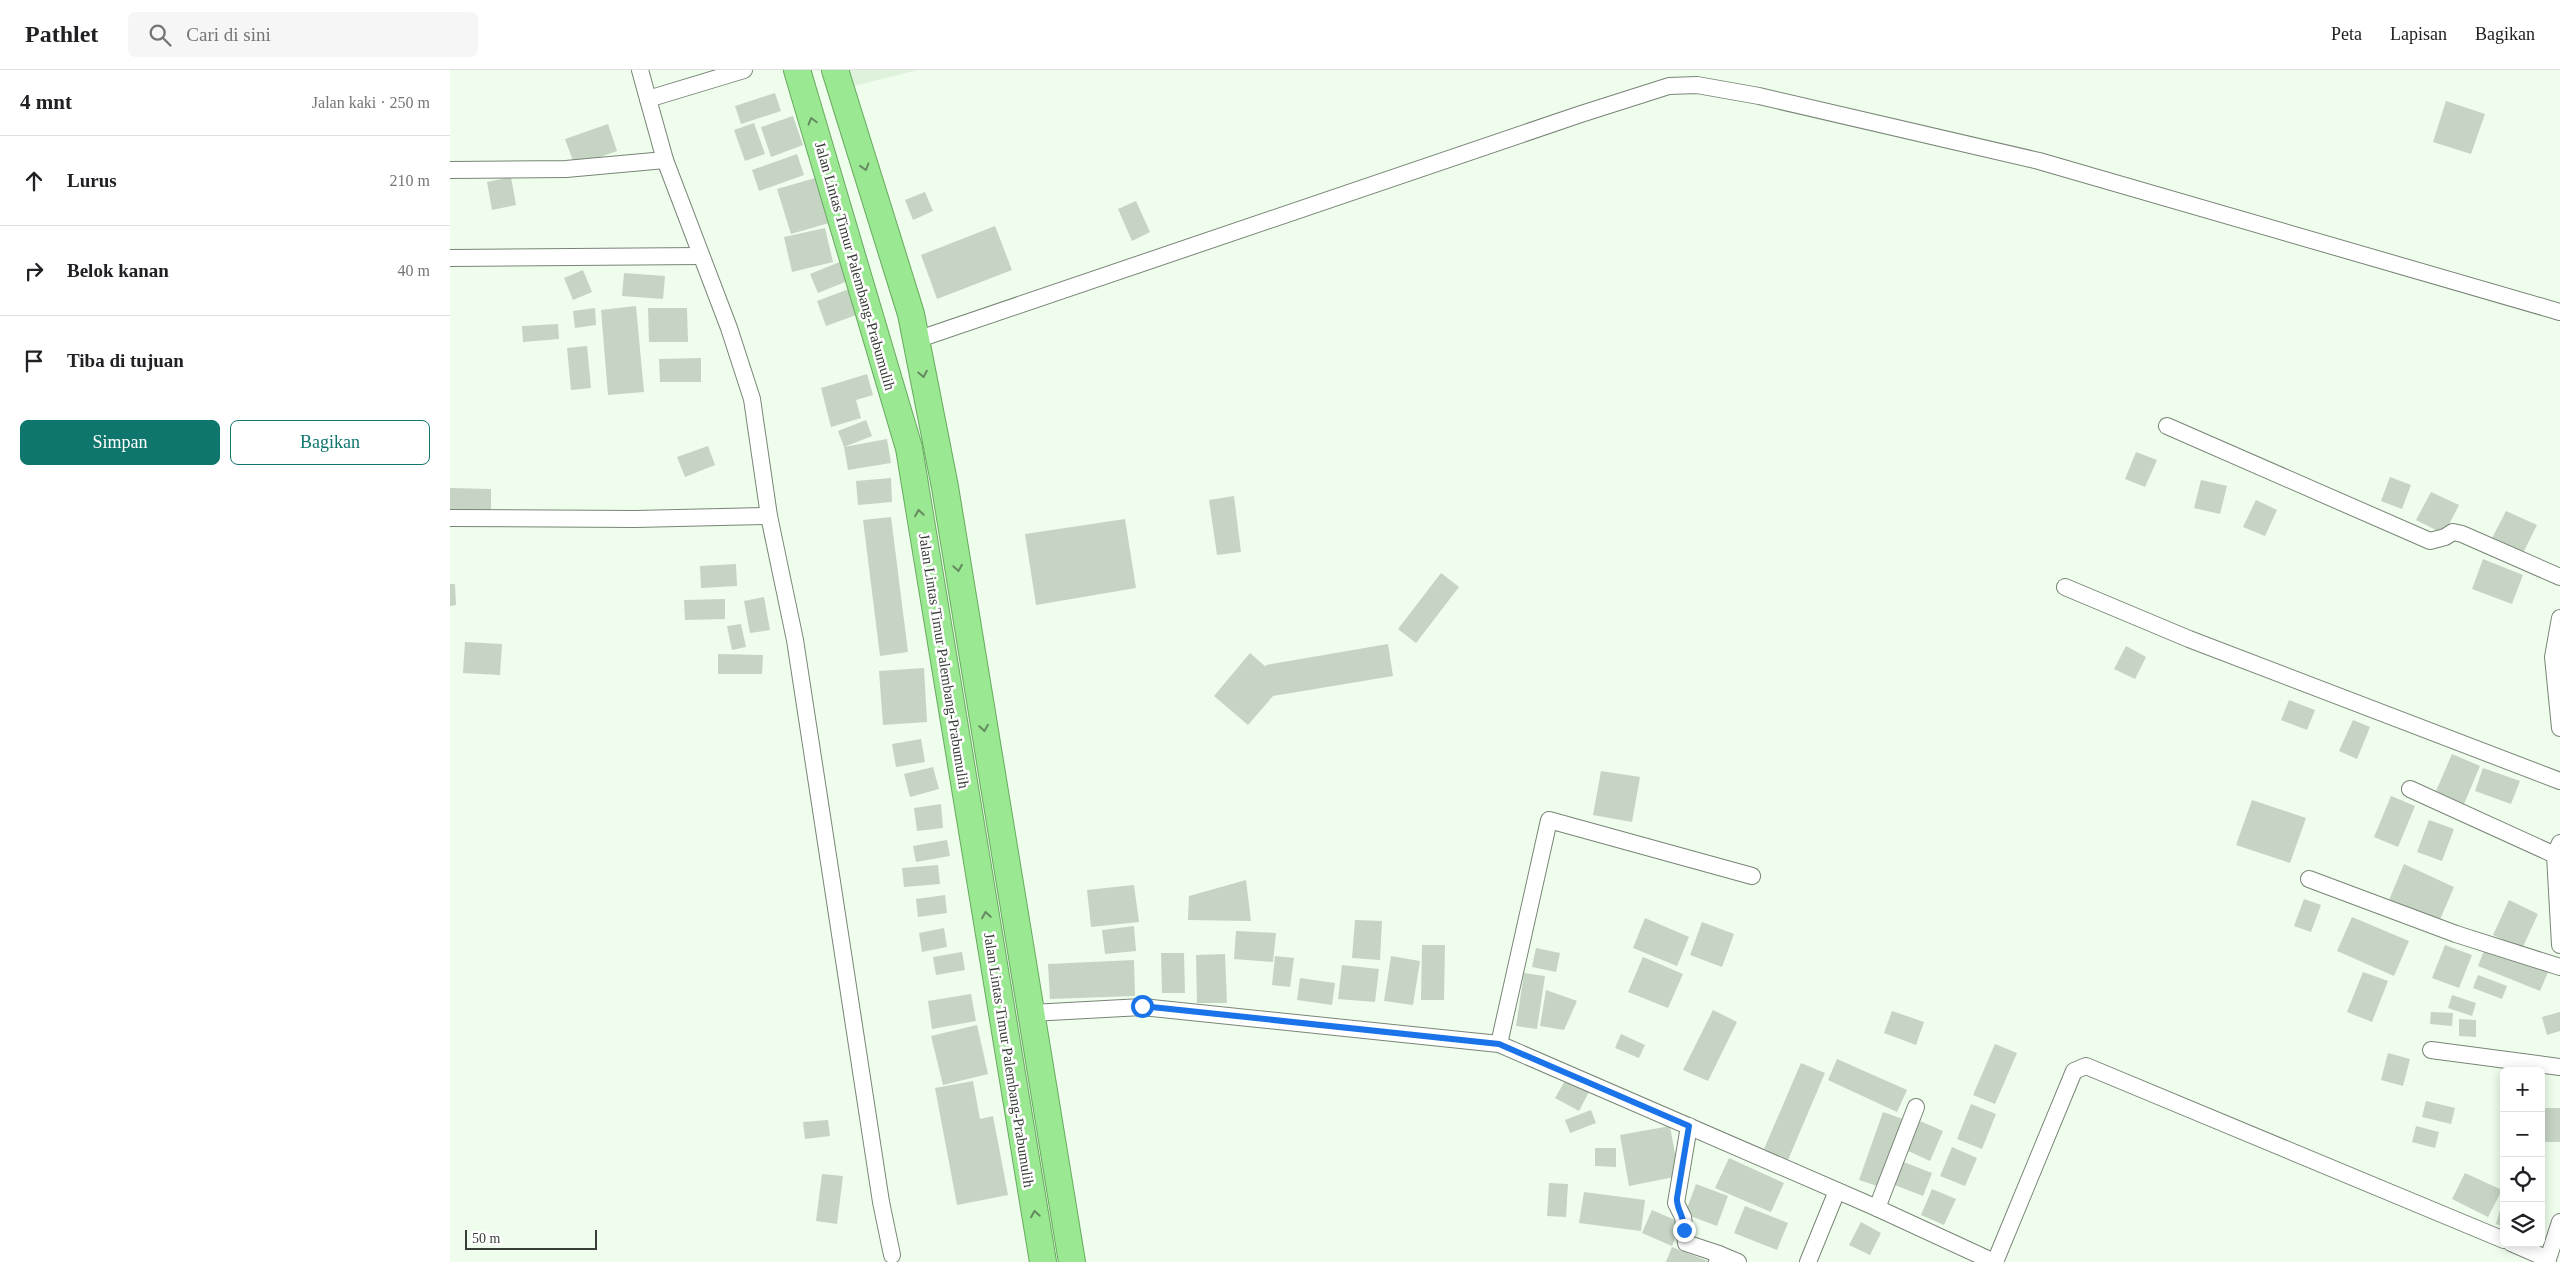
<!DOCTYPE html>
<html lang="id">
<meta charset="utf-8">
<style>
:root{--surface:#fff;--page:#f6f6f6;--text:#202124;--muted:#757577;--line:#e0e0e0;--accent:#0f766e}
body{margin:0;font-family:"Times New Roman",serif;background:var(--page);color:var(--text)}
.controls{position:absolute;right:15px;bottom:15px;display:grid;overflow:hidden;border-radius:8px;box-shadow:0 2px 12px #0003}
.controls button{width:45px;height:45px;display:grid;place-items:center;padding:0;border:0;border-bottom:1px solid var(--line);background:var(--surface);color:var(--text);font:25px sans-serif}
.scale{position:absolute;left:15px;bottom:12px;width:132px;box-sizing:border-box;padding-left:5px;border:2px solid #383d37;border-top:0;font-size:14px;line-height:18px;white-space:nowrap;color:#383d37;-webkit-text-stroke:4px #fff;paint-order:stroke}
.stop{position:absolute;width:15px;height:15px;margin:-11px;border:4px solid #1a73e8;border-radius:50%;background:#fff}
.stop.end{background:#1a73e8;border-color:#fff;box-shadow:0 1px 5px #0008}
.list{margin:0;padding:0;list-style:none}
h2{display:flex;justify-content:space-between;align-items:center;height:65px;margin:0;padding:0 20px;font-size:21px}
h2 small{font-size:16px;font-weight:400;color:var(--muted)}
.list li{display:grid;grid-template-columns:32px 1fr auto;gap:15px;align-items:center;box-sizing:border-box;height:90px;padding:0 20px;border-top:1px solid var(--line)}
.list b{display:block;font-size:19px;white-space:nowrap}
.list em{font-size:16px;font-style:normal;color:var(--muted)}
.actions{display:flex;gap:10px;padding:15px 20px}
.actions a{flex:1;padding:11px 0;border:1px solid var(--accent);border-radius:8px;text-align:center;font-size:18px;color:var(--accent)}
.actions .main{background:var(--accent);color:#fff}
.icon{flex:none;width:28px;height:28px;fill:none;stroke:currentColor;stroke-width:2;stroke-linecap:round;stroke-linejoin:round}
.map{position:relative;flex:none;width:2110px;height:1192px;overflow:hidden}
header{display:flex;align-items:center;gap:30px;box-sizing:border-box;height:70px;padding:0 25px;background:var(--surface);border-bottom:1px solid var(--line)}
header strong{font-size:24px}
nav{display:flex;gap:28px;margin-inline-start:auto;font-size:18px}
.search{width:350px;height:45px;background:var(--page);display:flex;align-items:center;gap:12px;box-sizing:border-box;padding:0 18px;border-radius:8px;color:var(--muted);font-size:19px}
main{display:flex}
aside{flex:1;background:var(--surface)}
.map>svg:first-child{display:block}
.built{fill:#def2dc}
.building{fill:#c6d4c4}
.lines{fill:none;stroke-linecap:round;stroke-linejoin:round}
.minor-casing{stroke:#788576;stroke-width:18}
.trunk-casing{stroke:#68a960;stroke-width:28}
.minor{stroke:#fff;stroke-width:16}
.trunk{stroke:#9be892;stroke-width:26}
.oneway{stroke:#658a60}
.route{stroke:#1a73e8;stroke-width:6}
.labels{text-anchor:middle;stroke-width:5;stroke-linejoin:round;paint-order:stroke}
.street-label{font-size:15px;fill:#383d37;stroke:#fff}
</style>
<header>
<strong>Pathlet</strong>
<div class="search"><svg class="icon" aria-label="search" viewBox="0 0 24 24"><circle cx="10" cy="10" r="6"/><path d="M15 15l6 6"/></svg>Cari di sini</div>
<nav><a>Peta</a><a>Lapisan</a><a>Bagikan</a></nav>
</header>
<main>
<aside>
<h2>4 mnt<small>Jalan kaki · 250 m</small></h2>
<ul class="list">
<li><svg class="icon" aria-label="ahead" viewBox="0 0 24 24"><path d="M12 20V5M6 11l6-6 6 6"/></svg><div><b>Lurus</b></div><em>210 m</em></li>
<li><svg class="icon" aria-label="right" viewBox="0 0 24 24"><path d="M7 20v-9h11M14 6l5 5-5 5"/></svg><div><b>Belok kanan</b></div><em>40 m</em></li>
<li><svg class="icon" aria-label="arrive" viewBox="0 0 24 24"><path d="M6 21V4h12l-3 4 3 4H6"/></svg><div><b>Tiba di tujuan</b></div></li>
</ul>
<div class="actions"><a class="main">Simpan</a><a>Bagikan</a></div>
</aside>
<div class="map">
<svg width="2110" height="1192" viewBox="0 0 2110 1192">
<rect width="100%" height="100%" fill="#eefdec"/>
<polygon class="built" points="399,0 468,0 404,16"/>
<g class="building">
<polygon points="325,23 331,41 291,54 285,36"/>
<polygon points="1996,31 2035,44 2021,84 1983,72"/>
<polygon points="343,46 353,75 321,87 311,57"/>
<polygon points="304,53 315,84 295,91 284,60"/>
<polygon points="158,54 167,81 125,96 115,69"/>
<polygon points="347,84 354,105 309,121 302,100"/>
<polygon points="61,107 66,135 42,140 37,112"/>
<polygon points="365,108 379,153 341,164 327,119"/>
<polygon points="475,122 483,141 463,150 455,130"/>
<polygon points="686,131 700,162 682,171 668,139"/>
<polygon points="545,156 562,200 487,229 471,185"/>
<polygon points="375,158 383,192 342,202 334,167"/>
<polygon points="392,191 400,210 368,223 360,204"/>
<polygon points="133,200 142,222 123,230 114,208"/>
<polygon points="174,203 215,206 213,229 172,226"/>
<polygon points="399,219 409,244 376,256 367,231"/>
<polygon points="186,236 194,322 158,325 151,240"/>
<polygon points="145,238 146,255 125,258 123,241"/>
<polygon points="198,238 237,238 238,272 199,272"/>
<polygon points="108,254 109,269 73,272 72,256"/>
<polygon points="137,276 141,318 121,320 117,278"/>
<polygon points="251,288 251,312 210,312 209,289"/>
<polygon points="417,304 423,325 406,330 411,348 381,357 371,318"/>
<polygon points="416,350 422,366 394,377 437,369 441,393 398,400 394,377 388,361"/>
<polygon points="258,376 265,395 235,407 227,387"/>
<polygon points="1686,382 1707,390 1695,417 1675,409"/>
<polygon points="1940,407 1961,415 1952,439 1931,431"/>
<polygon points="441,408 442,432 408,435 406,411"/>
<polygon points="1751,410 1777,416 1770,444 1744,438"/>
<polygon points="0,418 41,419 41,442 0,441"/>
<polygon points="1981,422 2009,435 1994,464 1966,450"/>
<polygon points="784,426 791,482 767,485 759,430"/>
<polygon points="1806,430 1827,440 1815,466 1793,457"/>
<polygon points="2056,441 2087,455 2073,483 2042,468"/>
<polygon points="441,447 458,582 430,586 413,450"/>
<polygon points="675,449 686,518 586,535 575,464"/>
<polygon points="2033,489 2073,505 2062,534 2022,519"/>
<polygon points="286,494 287,516 251,518 250,496"/>
<polygon points="991,503 1009,517 966,573 948,559"/>
<polygon points="0,514 5,514 6,535 0,536"/>
<polygon points="314,527 320,560 300,563 294,531"/>
<polygon points="275,529 275,549 235,550 234,530"/>
<polygon points="291,554 296,577 282,580 277,556"/>
<polygon points="15,572 52,574 50,605 13,603"/>
<polygon points="938,574 943,606 823,626 798,655 764,626 800,583 816,597 816,595"/>
<polygon points="1676,576 1696,587 1685,609 1664,599"/>
<polygon points="268,584 313,585 312,604 268,604"/>
<polygon points="474,598 477,652 433,655 429,601"/>
<polygon points="1839,630 1865,640 1857,660 1831,650"/>
<polygon points="1903,650 1920,657 1907,689 1889,681"/>
<polygon points="471,669 475,692 446,697 442,674"/>
<polygon points="2002,684 2030,696 2014,734 1986,721"/>
<polygon points="483,697 489,719 460,727 454,704"/>
<polygon points="2033,698 2070,711 2061,734 2025,721"/>
<polygon points="1151,701 1190,707 1182,752 1143,745"/>
<polygon points="1941,726 1965,736 1948,777 1924,767"/>
<polygon points="1802,730 1856,748 1840,793 1786,775"/>
<polygon points="491,734 493,758 467,761 464,738"/>
<polygon points="1979,750 2004,759 1992,791 1967,782"/>
<polygon points="497,770 500,786 466,792 463,776"/>
<polygon points="1954,794 2004,817 1989,852 1939,830"/>
<polygon points="488,795 490,814 454,817 452,798"/>
<polygon points="796,810 801,851 738,850 739,826"/>
<polygon points="684,815 689,852 641,857 637,820"/>
<polygon points="495,825 497,843 468,847 466,829"/>
<polygon points="1854,829 1871,835 1861,862 1844,856"/>
<polygon points="2059,830 2088,844 2072,879 2043,865"/>
<polygon points="1902,847 1959,871 1944,906 1887,881"/>
<polygon points="1195,848 1239,867 1227,896 1183,878"/>
<polygon points="905,850 932,851 930,890 902,888"/>
<polygon points="1252,852 1284,864 1272,897 1240,885"/>
<polygon points="684,856 686,881 655,884 652,860"/>
<polygon points="494,858 497,877 472,882 469,863"/>
<polygon points="786,861 826,863 823,892 784,889"/>
<polygon points="972,875 995,875 994,930 971,930"/>
<polygon points="1995,875 2022,885 2009,918 1982,908"/>
<polygon points="1086,878 1110,883 1106,902 1082,897"/>
<polygon points="2035,878 2098,902 2090,921 2028,896"/>
<polygon points="512,882 515,900 486,905 483,887"/>
<polygon points="711,883 734,883 735,923 712,923"/>
<polygon points="775,884 777,933 747,933 746,885"/>
<polygon points="825,886 844,888 840,917 822,915"/>
<polygon points="941,886 970,891 963,935 934,931"/>
<polygon points="1193,887 1233,904 1218,938 1178,922"/>
<polygon points="684,890 685,926 600,929 598,894"/>
<polygon points="892,895 929,899 925,932 888,929"/>
<polygon points="1913,902 1938,911 1922,952 1897,942"/>
<polygon points="1074,903 1095,906 1087,959 1066,956"/>
<polygon points="2028,905 2057,916 2052,929 2023,918"/>
<polygon points="850,908 885,913 882,935 847,930"/>
<polygon points="1096,920 1127,931 1114,960 1090,956"/>
<polygon points="521,924 526,951 482,959 478,931"/>
<polygon points="2002,925 2026,933 2022,946 1998,938"/>
<polygon points="1263,940 1287,952 1258,1011 1233,1000"/>
<polygon points="1442,941 1474,952 1466,975 1434,963"/>
<polygon points="1981,942 2003,943 2002,956 1980,954"/>
<polygon points="2110,942 2110,961 2097,965 2092,947"/>
<polygon points="2009,949 2026,950 2026,967 2009,966"/>
<polygon points="527,955 538,1004 493,1015 481,966"/>
<polygon points="1171,964 1195,975 1189,988 1165,978"/>
<polygon points="1545,974 1567,983 1545,1034 1523,1025"/>
<polygon points="1938,983 1960,989 1953,1016 1931,1010"/>
<polygon points="1387,989 1457,1020 1447,1042 1378,1010"/>
<polygon points="1351,993 1375,1003 1338,1090 1314,1079"/>
<polygon points="1116,1009 1139,1022 1129,1041 1105,1028"/>
<polygon points="523,1011 530,1049 543,1046 558,1125 507,1135 485,1018"/>
<polygon points="1976,1031 2005,1038 2001,1054 1972,1047"/>
<polygon points="1521,1034 1546,1044 1532,1079 1507,1069"/>
<rect x="2091" y="1038" width="19" height="34"/>
<polygon points="1141,1040 1146,1053 1120,1063 1115,1050"/>
<polygon points="1433,1042 1453,1049 1430,1117 1409,1110"/>
<polygon points="378,1050 380,1066 355,1069 353,1052"/>
<polygon points="1470,1051 1493,1061 1480,1091 1456,1080"/>
<polygon points="1220,1056 1229,1106 1179,1116 1170,1065"/>
<polygon points="1966,1056 1989,1062 1985,1078 1962,1072"/>
<polygon points="1502,1077 1527,1088 1515,1116 1490,1106"/>
<polygon points="1145,1078 1166,1078 1166,1097 1145,1096"/>
<polygon points="1279,1088 1334,1113 1321,1142 1265,1118"/>
<polygon points="1451,1091 1482,1103 1473,1126 1442,1114"/>
<polygon points="2015,1103 2052,1120 2038,1147 2002,1129"/>
<polygon points="372,1104 393,1106 387,1154 366,1151"/>
<polygon points="1099,1113 1118,1114 1116,1147 1097,1146"/>
<polygon points="1246,1114 1278,1126 1267,1156 1235,1144"/>
<polygon points="1482,1119 1506,1129 1494,1155 1471,1145"/>
<polygon points="1134,1122 1195,1130 1191,1161 1129,1153"/>
<polygon points="2053,1130 2054,1130 2054,1157 2046,1154"/>
<polygon points="1295,1136 1338,1153 1327,1180 1284,1163"/>
<polygon points="1202,1140 1232,1153 1222,1176 1192,1163"/>
<polygon points="1411,1152 1431,1163 1420,1185 1399,1175"/>
<polygon points="1222,1177 1260,1192 1216,1192"/>
</g>
<g class="lines">
<g class="minor-casing">
<g id="minor">
<polyline points="190,0 198,29 294,0"/>
<polyline points="0,100 116,99 215,90"/>
<polyline points="0,188 251,186"/>
<polyline points="466,270 1131,44 1219,16 1247,15 1309,26 1589,91 2110,242"/>
<polyline points="1717,356 1980,471 1995,467 2003,462 2012,464 2110,507"/>
<polyline points="319,446 345,570 431,1132 442,1185"/>
<polyline points="0,448 185,449 319,446 302,329 279,258 215,90 198,29"/>
<polyline points="1615,517 1739,569 2110,711"/>
<polyline points="2110,548 2103,587 2110,658"/>
<polyline points="1960,719 2105,785"/>
<polyline points="2110,773 2105,785 2110,875"/>
<polyline points="1859,809 2006,864 2110,897"/>
<polyline points="581,943 692,937 1049,974 1427,1138 1544,1192"/>
<polyline points="1049,974 1099,750 1302,806"/>
<polyline points="1981,980 2110,997"/>
<polyline points="1239,1056 1226,1133 1233,1147 1236,1173 1269,1184 1267,1192"/>
<polyline points="1427,1138 1466,1037"/>
<polyline points="2061,1173 2098,1189"/>
<polyline points="1269,1184 1288,1192"/>
<polyline points="1358,1192 1387,1121"/>
<polyline points="1545,1192 1624,1001 1636,996 2054,1170"/>
<polyline points="2097,1192 2110,1152"/>
</g>
</g>
<g class="trunk-casing">
<g id="trunk">
<polyline points="347,0 459,378 593,1192"/>
<polyline points="385,0 461,244 495,417 622,1192"/>
</g>
</g>
<use href="#minor" class="minor"/>
<use href="#trunk" class="trunk"/>
</g>
<defs><path id="oneway-chevron" d="M-2-3.5L2.5 0L-2 3.5" fill="none" stroke-width="1.6" stroke-linecap="round" stroke-linejoin="round" transform="scale(1.25)"/></defs>
<g class="oneway">
<use href="#oneway-chevron" transform="translate(362 51) rotate(-106)"/>
<use href="#oneway-chevron" transform="translate(415 97) rotate(73)"/>
<use href="#oneway-chevron" transform="translate(473 304) rotate(79)"/>
<use href="#oneway-chevron" transform="translate(469 443) rotate(-99)"/>
<use href="#oneway-chevron" transform="translate(508 498) rotate(81)"/>
<use href="#oneway-chevron" transform="translate(534 658) rotate(81)"/>
<use href="#oneway-chevron" transform="translate(536 845) rotate(-99)"/>
<use href="#oneway-chevron" transform="translate(585 1144) rotate(-99)"/>
</g>
<g class="lines">
<path class="route" d="M692 936 1049 974 1239 1056 1227 1128C1226 1139 1235 1147 1234 1160"/>
</g>
<g class="labels">
<g class="street-label">
<text transform="translate(405 196) rotate(74)" y="5">Jalan Lintas Timur Palembang-Prabumulih</text>
<text transform="translate(494 591) rotate(81)" y="5">Jalan Lintas Timur Palembang-Prabumulih</text>
<text transform="translate(559 990) rotate(81)" y="5">Jalan Lintas Timur Palembang-Prabumulih</text>
</g>
</g>
</svg>
<div class="controls">
<button>+</button>
<button>−</button>
<button><svg class="icon" aria-label="locate" viewBox="0 0 24 24"><circle cx="12" cy="12" r="6"/><path d="M12 2v4M12 18v4M2 12h4M18 12h4"/></svg></button>
<button><svg class="icon" aria-label="layers" viewBox="0 0 24 24"><path d="M12 4l9 5-9 5-9-5zM3 14l9 5 9-5"/></svg></button>
</div>
<div class="scale">50 m</div>
<div class="stop" style="left:692px;top:936px"></div>
<div class="stop end" style="left:1234px;top:1160px"></div>
</div>
</main>
